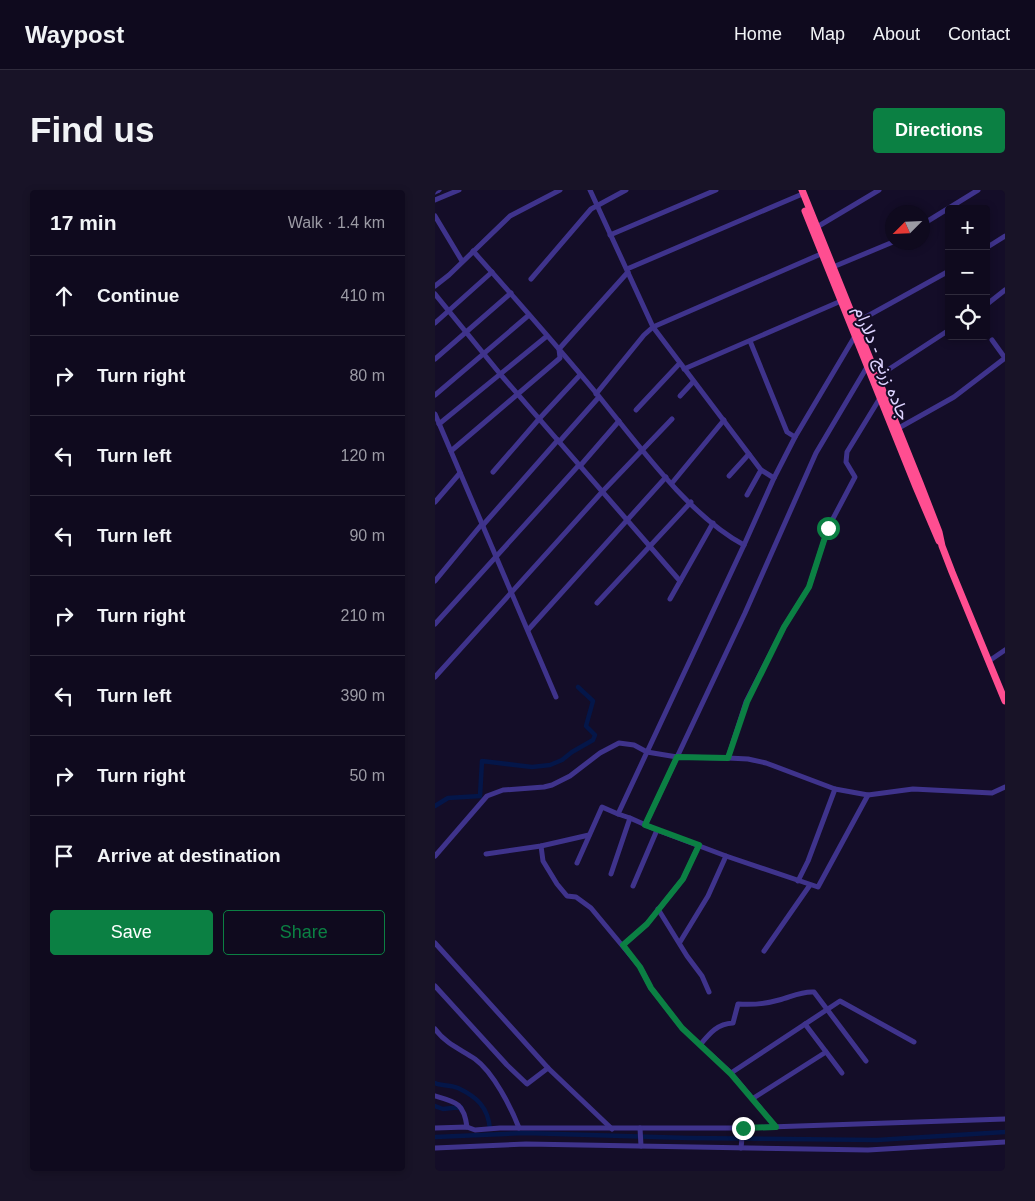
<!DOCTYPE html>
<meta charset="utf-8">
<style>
:root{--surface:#0f0a1e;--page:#181327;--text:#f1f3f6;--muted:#9b9aa4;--line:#2f2b3c;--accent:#0b8043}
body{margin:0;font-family:Arial,Vazirmatn,sans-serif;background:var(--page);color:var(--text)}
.controls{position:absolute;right:15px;top:15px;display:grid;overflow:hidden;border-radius:5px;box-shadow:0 2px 8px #0003}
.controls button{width:45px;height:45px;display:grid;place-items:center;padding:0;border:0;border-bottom:1px solid var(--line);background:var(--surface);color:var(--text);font:25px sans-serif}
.compass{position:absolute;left:450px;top:15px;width:45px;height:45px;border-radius:50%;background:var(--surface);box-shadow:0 2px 8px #0003;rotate:246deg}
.stop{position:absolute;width:15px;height:15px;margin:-11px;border:4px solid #0b8043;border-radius:50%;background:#fff}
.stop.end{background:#0b8043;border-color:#fff;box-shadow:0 1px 5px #0008}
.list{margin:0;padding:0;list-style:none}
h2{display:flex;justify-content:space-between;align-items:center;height:65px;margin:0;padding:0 20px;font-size:21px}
h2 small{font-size:16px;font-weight:400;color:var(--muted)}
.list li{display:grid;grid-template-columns:32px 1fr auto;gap:15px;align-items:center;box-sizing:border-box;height:80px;padding:0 20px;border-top:1px solid var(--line)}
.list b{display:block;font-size:19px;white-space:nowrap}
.list em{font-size:16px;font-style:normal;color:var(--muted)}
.actions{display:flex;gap:10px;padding:15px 20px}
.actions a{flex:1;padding:11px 0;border:1px solid var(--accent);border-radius:5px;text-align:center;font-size:18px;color:var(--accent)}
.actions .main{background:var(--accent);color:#fff}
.icon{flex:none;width:28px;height:28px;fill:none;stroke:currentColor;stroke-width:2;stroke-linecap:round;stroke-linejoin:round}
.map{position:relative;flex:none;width:570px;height:981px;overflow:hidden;border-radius:5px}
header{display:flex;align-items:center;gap:30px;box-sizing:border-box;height:70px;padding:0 25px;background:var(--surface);border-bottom:1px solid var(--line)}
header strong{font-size:24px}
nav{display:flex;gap:28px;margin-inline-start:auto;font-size:18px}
.intro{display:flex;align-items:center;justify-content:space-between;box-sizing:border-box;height:120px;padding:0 30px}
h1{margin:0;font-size:35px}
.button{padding:12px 22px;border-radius:5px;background:var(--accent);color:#fff;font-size:18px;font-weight:700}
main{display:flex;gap:30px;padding:0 30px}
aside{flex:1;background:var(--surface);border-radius:5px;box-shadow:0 2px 8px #0003}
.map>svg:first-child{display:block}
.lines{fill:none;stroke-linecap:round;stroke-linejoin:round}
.canal{stroke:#041649;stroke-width:4.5}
.minor{stroke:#3f338c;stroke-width:5}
.highway{stroke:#ff4e91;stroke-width:7}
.route{stroke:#0b8043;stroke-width:6}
.labels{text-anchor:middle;stroke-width:4;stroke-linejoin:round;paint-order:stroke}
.street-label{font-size:18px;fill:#ddd3ff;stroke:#140d28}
</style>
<header>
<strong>Waypost</strong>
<nav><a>Home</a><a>Map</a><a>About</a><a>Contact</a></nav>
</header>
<div class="intro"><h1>Find us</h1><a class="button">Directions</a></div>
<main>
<aside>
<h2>17 min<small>Walk · 1.4 km</small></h2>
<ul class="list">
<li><svg class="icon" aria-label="ahead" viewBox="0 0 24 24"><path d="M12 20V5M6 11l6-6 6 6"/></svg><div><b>Continue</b></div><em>410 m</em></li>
<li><svg class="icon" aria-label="right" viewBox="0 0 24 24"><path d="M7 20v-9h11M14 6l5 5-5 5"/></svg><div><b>Turn right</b></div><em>80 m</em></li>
<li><svg class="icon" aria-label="left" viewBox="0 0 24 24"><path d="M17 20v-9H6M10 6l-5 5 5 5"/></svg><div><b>Turn left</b></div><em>120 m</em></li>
<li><svg class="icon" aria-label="left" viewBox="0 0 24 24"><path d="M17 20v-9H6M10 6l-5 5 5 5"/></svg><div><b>Turn left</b></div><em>90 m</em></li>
<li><svg class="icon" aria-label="right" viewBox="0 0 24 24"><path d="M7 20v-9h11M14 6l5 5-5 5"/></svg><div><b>Turn right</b></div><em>210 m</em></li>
<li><svg class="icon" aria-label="left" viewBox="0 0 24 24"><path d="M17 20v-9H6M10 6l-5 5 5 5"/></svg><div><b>Turn left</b></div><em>390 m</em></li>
<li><svg class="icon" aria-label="right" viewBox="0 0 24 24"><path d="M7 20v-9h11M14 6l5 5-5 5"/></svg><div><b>Turn right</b></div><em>50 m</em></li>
<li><svg class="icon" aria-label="arrive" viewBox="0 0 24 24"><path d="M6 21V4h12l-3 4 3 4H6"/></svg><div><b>Arrive at destination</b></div></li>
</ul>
<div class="actions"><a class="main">Save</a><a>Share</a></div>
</aside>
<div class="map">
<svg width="570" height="981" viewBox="0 0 570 981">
<rect width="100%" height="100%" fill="#140d28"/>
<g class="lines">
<g class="canal">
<polyline points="0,616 13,608 45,606 47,571 97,577 115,575 127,570 137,562 158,550 160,545 151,536 158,511 143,497"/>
<path d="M0 893C7 896 16 895 23 898 42 907 53 917 55 939"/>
<polyline points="0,916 8,919 26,917 26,920"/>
<polyline points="0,947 90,943 253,948 442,950 570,942"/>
</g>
<g class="minor">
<polyline points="155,0 218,137 326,280 339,288"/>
<polyline points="0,2 4,0"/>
<polyline points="0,10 24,0"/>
<polyline points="0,26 27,71"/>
<polyline points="488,34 543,0"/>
<polyline points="382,37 444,0"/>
<polyline points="175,45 281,0"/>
<polyline points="551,58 570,46"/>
<path d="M38 61C80 108 122 156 162 204 202 253 254 326 309 355"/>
<polyline points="398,77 458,52"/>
<polyline points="192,79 365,5"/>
<polyline points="96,89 156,19 191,0"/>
<polyline points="0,96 14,85 75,26 125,0"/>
<polyline points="0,104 66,185 245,391"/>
<polyline points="551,115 570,100"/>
<polyline points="0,133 57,82"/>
<polyline points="420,133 514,81"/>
<polyline points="557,150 570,168"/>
<polyline points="315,151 352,242 360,247"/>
<polyline points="0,169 76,103"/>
<polyline points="249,179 406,111"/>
<polyline points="442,187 514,140"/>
<polyline points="161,204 209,145 218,137 386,64"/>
<polyline points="0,205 94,125"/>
<polyline points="245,206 258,192"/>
<polyline points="201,220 245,173"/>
<polyline points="0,224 121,507"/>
<polyline points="4,234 112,146"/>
<polyline points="462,239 519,207 570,168"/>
<polyline points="124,252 164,207"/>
<polyline points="16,261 125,168 124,159 193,82"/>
<polyline points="145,276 184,231"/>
<polyline points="58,282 104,229 145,185"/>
<polyline points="294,286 314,264"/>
<polyline points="237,293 289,230"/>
<polyline points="312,305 326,280"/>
<polyline points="0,312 25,283"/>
<polyline points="48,335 123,250"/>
<polyline points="0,391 47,334"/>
<polyline points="235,409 278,333"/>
<polyline points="162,413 256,312"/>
<polyline points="0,434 144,275"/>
<polyline points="93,440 231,287"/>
<polyline points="554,471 570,460"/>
<polyline points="0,487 167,302 237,229"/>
<polyline points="293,568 311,512 349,437 374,397 393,338 420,287 411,272 412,262 445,208"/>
<polyline points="195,628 222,640 291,666 383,697 433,605"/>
<polyline points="210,635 310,423 381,263 432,177"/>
<polyline points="106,656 108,671 122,694 132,706 141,707 156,718 205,777 216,798 247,838 296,883 405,811 479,852"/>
<polyline points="51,664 106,656 154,645"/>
<polyline points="0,666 52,606 68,600 109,597 117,595 135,586 165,563 184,553 199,555 212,562 242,567 293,568 313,569 331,573 400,599 433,605 478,599 557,603 570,597"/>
<polyline points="142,673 167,617 183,624"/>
<polyline points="176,684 195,628 183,624 309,355 339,288 360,247 420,146"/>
<polyline points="363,691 373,671 400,599"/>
<polyline points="198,696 222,640"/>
<polyline points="223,719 252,766 267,786 274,802"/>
<polyline points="245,752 273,706 291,666"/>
<polyline points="0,753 113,878 177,939"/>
<polyline points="188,755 212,734 248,689 264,655"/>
<polyline points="329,761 375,695"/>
<polyline points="0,796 72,875 92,894 113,878"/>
<polyline points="370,834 407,883"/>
<path d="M0 839C11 854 25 859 40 869 58 882 76 917 84 938"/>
<path d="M265 855C275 843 282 834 298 833L303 814C317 815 330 814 344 810 356 807 366 801 379 802L431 871"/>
<polyline points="296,883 341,937"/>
<path d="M0 906C21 912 29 913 32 937"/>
<polyline points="317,909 391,862"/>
<polyline points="0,938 32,937 40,940 65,938 308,938 570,929"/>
<polyline points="205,938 206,956"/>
<polyline points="0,958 91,954 433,960 570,952"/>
<polyline points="306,958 308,938"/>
</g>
<g class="highway">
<polyline points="367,0 485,293 504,342 507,356 517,382 570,511"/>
<polyline points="370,21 481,297 504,351"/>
</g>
</g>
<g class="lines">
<polyline class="route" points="308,938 341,937 296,884 247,838 216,798 205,777 188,755 212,734 248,689 264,655 210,635 242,567 293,568 312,512 349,437 374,397 393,338"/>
</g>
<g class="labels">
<g class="street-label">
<text transform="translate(447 173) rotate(68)" y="6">جاده زرنج - دلارام</text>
</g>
</g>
</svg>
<div class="controls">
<button>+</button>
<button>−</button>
<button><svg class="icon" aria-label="locate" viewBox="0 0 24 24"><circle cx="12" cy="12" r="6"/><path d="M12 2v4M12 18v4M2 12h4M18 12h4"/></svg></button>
</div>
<svg class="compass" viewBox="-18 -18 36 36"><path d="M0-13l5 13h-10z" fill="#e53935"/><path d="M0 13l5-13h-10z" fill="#9b9aa4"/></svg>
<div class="stop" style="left:393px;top:338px"></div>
<div class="stop end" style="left:308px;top:938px"></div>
</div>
</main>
